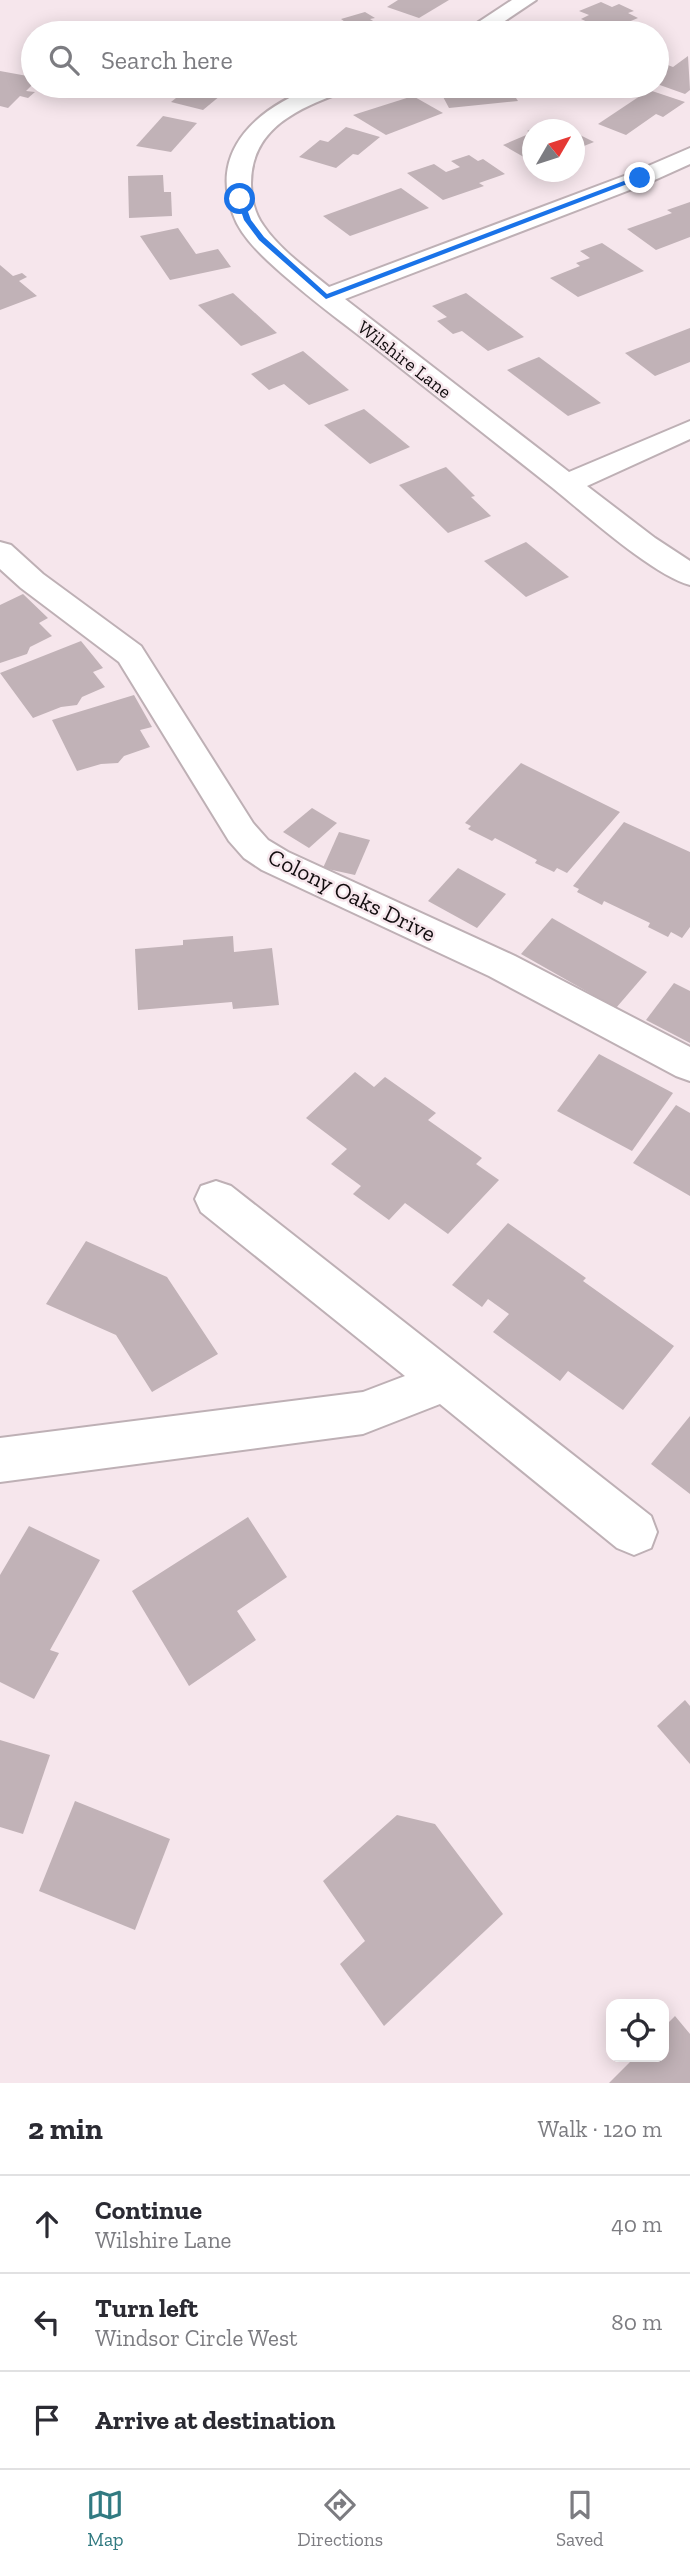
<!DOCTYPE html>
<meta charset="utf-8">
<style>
:root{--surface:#fff;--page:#f7f7f7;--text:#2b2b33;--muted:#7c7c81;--line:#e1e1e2;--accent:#317a81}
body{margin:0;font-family:"Zilla Slab",serif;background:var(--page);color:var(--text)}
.controls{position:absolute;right:21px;bottom:21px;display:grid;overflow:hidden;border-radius:14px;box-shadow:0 4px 18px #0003}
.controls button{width:63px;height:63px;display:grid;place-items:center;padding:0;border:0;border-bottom:2px solid var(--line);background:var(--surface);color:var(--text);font:35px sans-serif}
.compass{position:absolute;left:522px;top:119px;width:63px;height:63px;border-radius:50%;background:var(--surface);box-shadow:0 4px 18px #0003;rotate:51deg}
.stop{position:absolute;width:21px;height:21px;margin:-16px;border:5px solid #1a73e8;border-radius:50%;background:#fff}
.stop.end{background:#1a73e8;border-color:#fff;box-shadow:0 2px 7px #0008}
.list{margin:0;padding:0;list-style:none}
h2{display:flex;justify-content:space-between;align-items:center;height:91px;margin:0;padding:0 28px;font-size:30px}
h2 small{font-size:23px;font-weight:400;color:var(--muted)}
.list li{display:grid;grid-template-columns:46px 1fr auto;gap:21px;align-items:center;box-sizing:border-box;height:98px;padding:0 28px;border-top:2px solid var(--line)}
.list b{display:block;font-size:26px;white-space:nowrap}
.list p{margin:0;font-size:23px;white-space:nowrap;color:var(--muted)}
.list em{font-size:23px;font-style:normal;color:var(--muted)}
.icon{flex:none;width:38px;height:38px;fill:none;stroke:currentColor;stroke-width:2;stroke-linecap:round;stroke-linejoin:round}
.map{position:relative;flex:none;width:690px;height:2083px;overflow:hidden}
.search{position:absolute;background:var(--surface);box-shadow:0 4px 18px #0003;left:21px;right:21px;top:21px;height:77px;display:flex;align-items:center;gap:18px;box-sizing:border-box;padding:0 24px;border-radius:38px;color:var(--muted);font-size:26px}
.sheet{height:385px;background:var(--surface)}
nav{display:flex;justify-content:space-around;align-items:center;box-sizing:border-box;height:98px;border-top:2px solid var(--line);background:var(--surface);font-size:19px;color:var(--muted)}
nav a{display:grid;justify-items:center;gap:4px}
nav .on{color:var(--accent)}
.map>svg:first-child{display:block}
.building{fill:#c1b2b7}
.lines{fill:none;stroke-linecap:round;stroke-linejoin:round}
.street-casing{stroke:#beb0b5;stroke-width:4}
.street{fill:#fff;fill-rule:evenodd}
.route{fill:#1a73e8}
.labels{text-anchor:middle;stroke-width:5;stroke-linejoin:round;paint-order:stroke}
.far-street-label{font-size:19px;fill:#120d0f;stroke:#f6e6ec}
.street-label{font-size:23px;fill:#120d0f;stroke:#f6e6ec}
</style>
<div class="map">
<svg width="690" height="2083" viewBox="0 0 690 2083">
<rect width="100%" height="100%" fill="#f6e6ec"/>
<g class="building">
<polygon points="398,0 449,0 419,18 387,7"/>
<polygon points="601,2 612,7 619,4 634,11 628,13 638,18 607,31 581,19 589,15 579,11"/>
<polygon points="365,12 375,18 370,19 387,30 377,33 320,33 348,24 341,19"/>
<polygon points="688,56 690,90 685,94 657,84 657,79 665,73 657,71 657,61 673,67"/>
<polygon points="0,71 33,77 33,84 26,91 35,92 28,98 20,96 8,108 0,106"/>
<polygon points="191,86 232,86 203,110 171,102"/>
<polygon points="472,86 516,86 523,97 516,98 518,101 449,108 441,93 474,90"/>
<polygon points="649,90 685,102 663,117 656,114 626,135 598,124"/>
<polygon points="413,96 443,113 386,135 353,115"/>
<polygon points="163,116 197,123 171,152 136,146"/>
<polygon points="553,120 570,130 532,130 532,159 529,160 503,145 531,133 527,131"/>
<polygon points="346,127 380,137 358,155 353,154 336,168 299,157 320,140 328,142"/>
<polygon points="574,132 594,142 574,150"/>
<polygon points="469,155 478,161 483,159 505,174 479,183 484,186 443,200 407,173 434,164 446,172 460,167 451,161"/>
<polygon points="163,175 164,192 171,192 172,216 129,218 128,176"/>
<polygon points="401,188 429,208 350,236 323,216"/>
<polygon points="690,202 690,237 656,250 627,229 672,213 667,210"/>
<polygon points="178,228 196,254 218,249 231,267 170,280 140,236"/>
<polygon points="602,243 644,271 578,297 550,278 580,266 576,263 590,258 580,251"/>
<polygon points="0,265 13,276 22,273 27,277 19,281 37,296 0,310"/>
<polygon points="233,293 277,333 241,346 198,305"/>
<polygon points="466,293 524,337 488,351 462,331 453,334 437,321 447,317 432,306"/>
<polygon points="690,328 690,362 655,376 625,353"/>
<polygon points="303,351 349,390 309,405 284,384 269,390 251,374"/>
<polygon points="539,357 601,403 568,416 507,370"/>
<polygon points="364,409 410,447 370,464 324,425"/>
<polygon points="446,467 475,496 471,497 491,516 448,533 399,485"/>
<polygon points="526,542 569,577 526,597 484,561"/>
<polygon points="23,594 48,618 39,623 52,636 30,647 27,654 0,663 0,605"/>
<polygon points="81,641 103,668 93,672 105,687 82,697 77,705 61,707 33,718 0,673"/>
<polygon points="134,695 152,727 140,730 150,747 124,756 118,763 101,764 77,771 52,720"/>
<polygon points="521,763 620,812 567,873 557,868 554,872 535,863 537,860 495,838 492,841 468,829 471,826 465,823"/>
<polygon points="312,808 337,823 309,848 283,832"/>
<polygon points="624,822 690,852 690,927 682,938 671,932 668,937 648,927 650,923 604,901 602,905 577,892 579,889 573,886"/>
<polygon points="339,832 370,840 355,875 323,868"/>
<polygon points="458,868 506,894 477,928 428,901"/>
<polygon points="552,918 647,972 616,1008 521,954"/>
<polygon points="233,936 234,952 272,948 279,1005 233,1009 232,1002 138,1010 135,949 183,945 183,940"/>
<polygon points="674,983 690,991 690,1043 646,1020"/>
<polygon points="599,1054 673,1093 632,1151 557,1111"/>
<polygon points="355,1072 374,1087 385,1077 436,1113 428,1120 482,1158 476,1164 499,1180 448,1234 405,1203 389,1220 353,1194 361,1186 331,1164 347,1149 306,1118"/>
<polygon points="676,1105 690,1113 690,1196 633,1163"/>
<polygon points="508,1223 586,1278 583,1281 674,1346 623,1410 568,1371 560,1381 493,1332 509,1314 488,1299 482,1307 452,1285"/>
<polygon points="86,1241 167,1277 218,1354 152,1392 116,1335 46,1304"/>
<polygon points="690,1416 690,1494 651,1464"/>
<polygon points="248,1517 287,1577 237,1611 256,1640 189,1686 132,1591"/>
<polygon points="29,1526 100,1560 50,1650 59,1653 34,1699 0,1682 0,1575"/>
<polygon points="685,1700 690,1706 690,1764 657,1726"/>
<polygon points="0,1740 50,1755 23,1834 0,1827"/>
<polygon points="75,1801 170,1839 135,1930 39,1891"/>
<polygon points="397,1815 435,1824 503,1914 384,2026 340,1964 365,1941 323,1881"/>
<polygon points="675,2016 690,2034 690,2083 609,2083 635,2057 664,2057 664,2027"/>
</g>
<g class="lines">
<g class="street-casing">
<g id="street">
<polygon points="512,0 536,0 487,33 462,33"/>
<path d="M317 86H348L345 91C299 108 250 128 251 185 251 198 255 214 263 225 280 250 306 268 329 287L632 173 690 148V164L648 183 345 299 569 472 690 421V439L587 486 655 538 690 561V585C652 575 582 511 549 485 491 439 432 393 374 347 338 319 301 292 268 261 254 248 239 232 233 214 208 148 261 106 317 86Z"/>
<polygon points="0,542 11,545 43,574 141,646 253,823 268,840 288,852 515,956 690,1047 690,1081 676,1076 489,976 262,870 244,858 229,841 119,662 21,588 0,569"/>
<polygon points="216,1181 231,1186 651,1516 657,1532 651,1548 634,1555 617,1548 440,1404 363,1434 0,1482 0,1438 363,1392 405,1376 201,1212 195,1199 201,1186"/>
</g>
</g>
<use href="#street" class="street"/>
</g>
<polygon class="route" points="637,176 643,178 326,299 259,240 244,220 237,199 243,198 251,220 264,237 327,294"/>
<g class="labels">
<g class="far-street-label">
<text transform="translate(405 359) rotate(38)" y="7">Wilshire Lane</text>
</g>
<g class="street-label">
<text transform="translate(352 895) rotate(26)" y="8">Colony Oaks Drive</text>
</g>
</g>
</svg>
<div class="controls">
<button><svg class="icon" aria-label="locate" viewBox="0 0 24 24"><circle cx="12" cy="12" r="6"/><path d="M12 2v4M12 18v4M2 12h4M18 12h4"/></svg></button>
</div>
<svg class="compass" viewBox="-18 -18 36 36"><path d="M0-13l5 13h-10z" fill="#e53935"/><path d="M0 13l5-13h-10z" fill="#7c7c81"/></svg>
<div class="stop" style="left:240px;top:199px"></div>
<div class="stop end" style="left:640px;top:178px"></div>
<div class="search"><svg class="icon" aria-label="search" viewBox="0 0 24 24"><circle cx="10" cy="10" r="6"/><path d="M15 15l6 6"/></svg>Search here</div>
</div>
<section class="sheet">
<h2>2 min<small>Walk · 120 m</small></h2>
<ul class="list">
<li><svg class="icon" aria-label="ahead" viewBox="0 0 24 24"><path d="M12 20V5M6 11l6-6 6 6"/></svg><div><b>Continue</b><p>Wilshire Lane</p></div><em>40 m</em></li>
<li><svg class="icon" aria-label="left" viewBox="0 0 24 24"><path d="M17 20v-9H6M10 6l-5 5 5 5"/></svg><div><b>Turn left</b><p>Windsor Circle West</p></div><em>80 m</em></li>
<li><svg class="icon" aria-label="arrive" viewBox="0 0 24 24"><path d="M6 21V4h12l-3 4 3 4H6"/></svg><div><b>Arrive at destination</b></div></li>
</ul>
</section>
<nav>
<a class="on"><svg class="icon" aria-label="map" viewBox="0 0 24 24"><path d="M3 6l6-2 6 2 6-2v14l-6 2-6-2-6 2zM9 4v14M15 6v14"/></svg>Map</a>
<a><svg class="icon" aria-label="directions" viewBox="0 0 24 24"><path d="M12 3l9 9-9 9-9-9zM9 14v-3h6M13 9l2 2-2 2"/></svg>Directions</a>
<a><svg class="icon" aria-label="saved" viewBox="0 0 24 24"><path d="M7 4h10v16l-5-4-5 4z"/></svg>Saved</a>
</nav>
